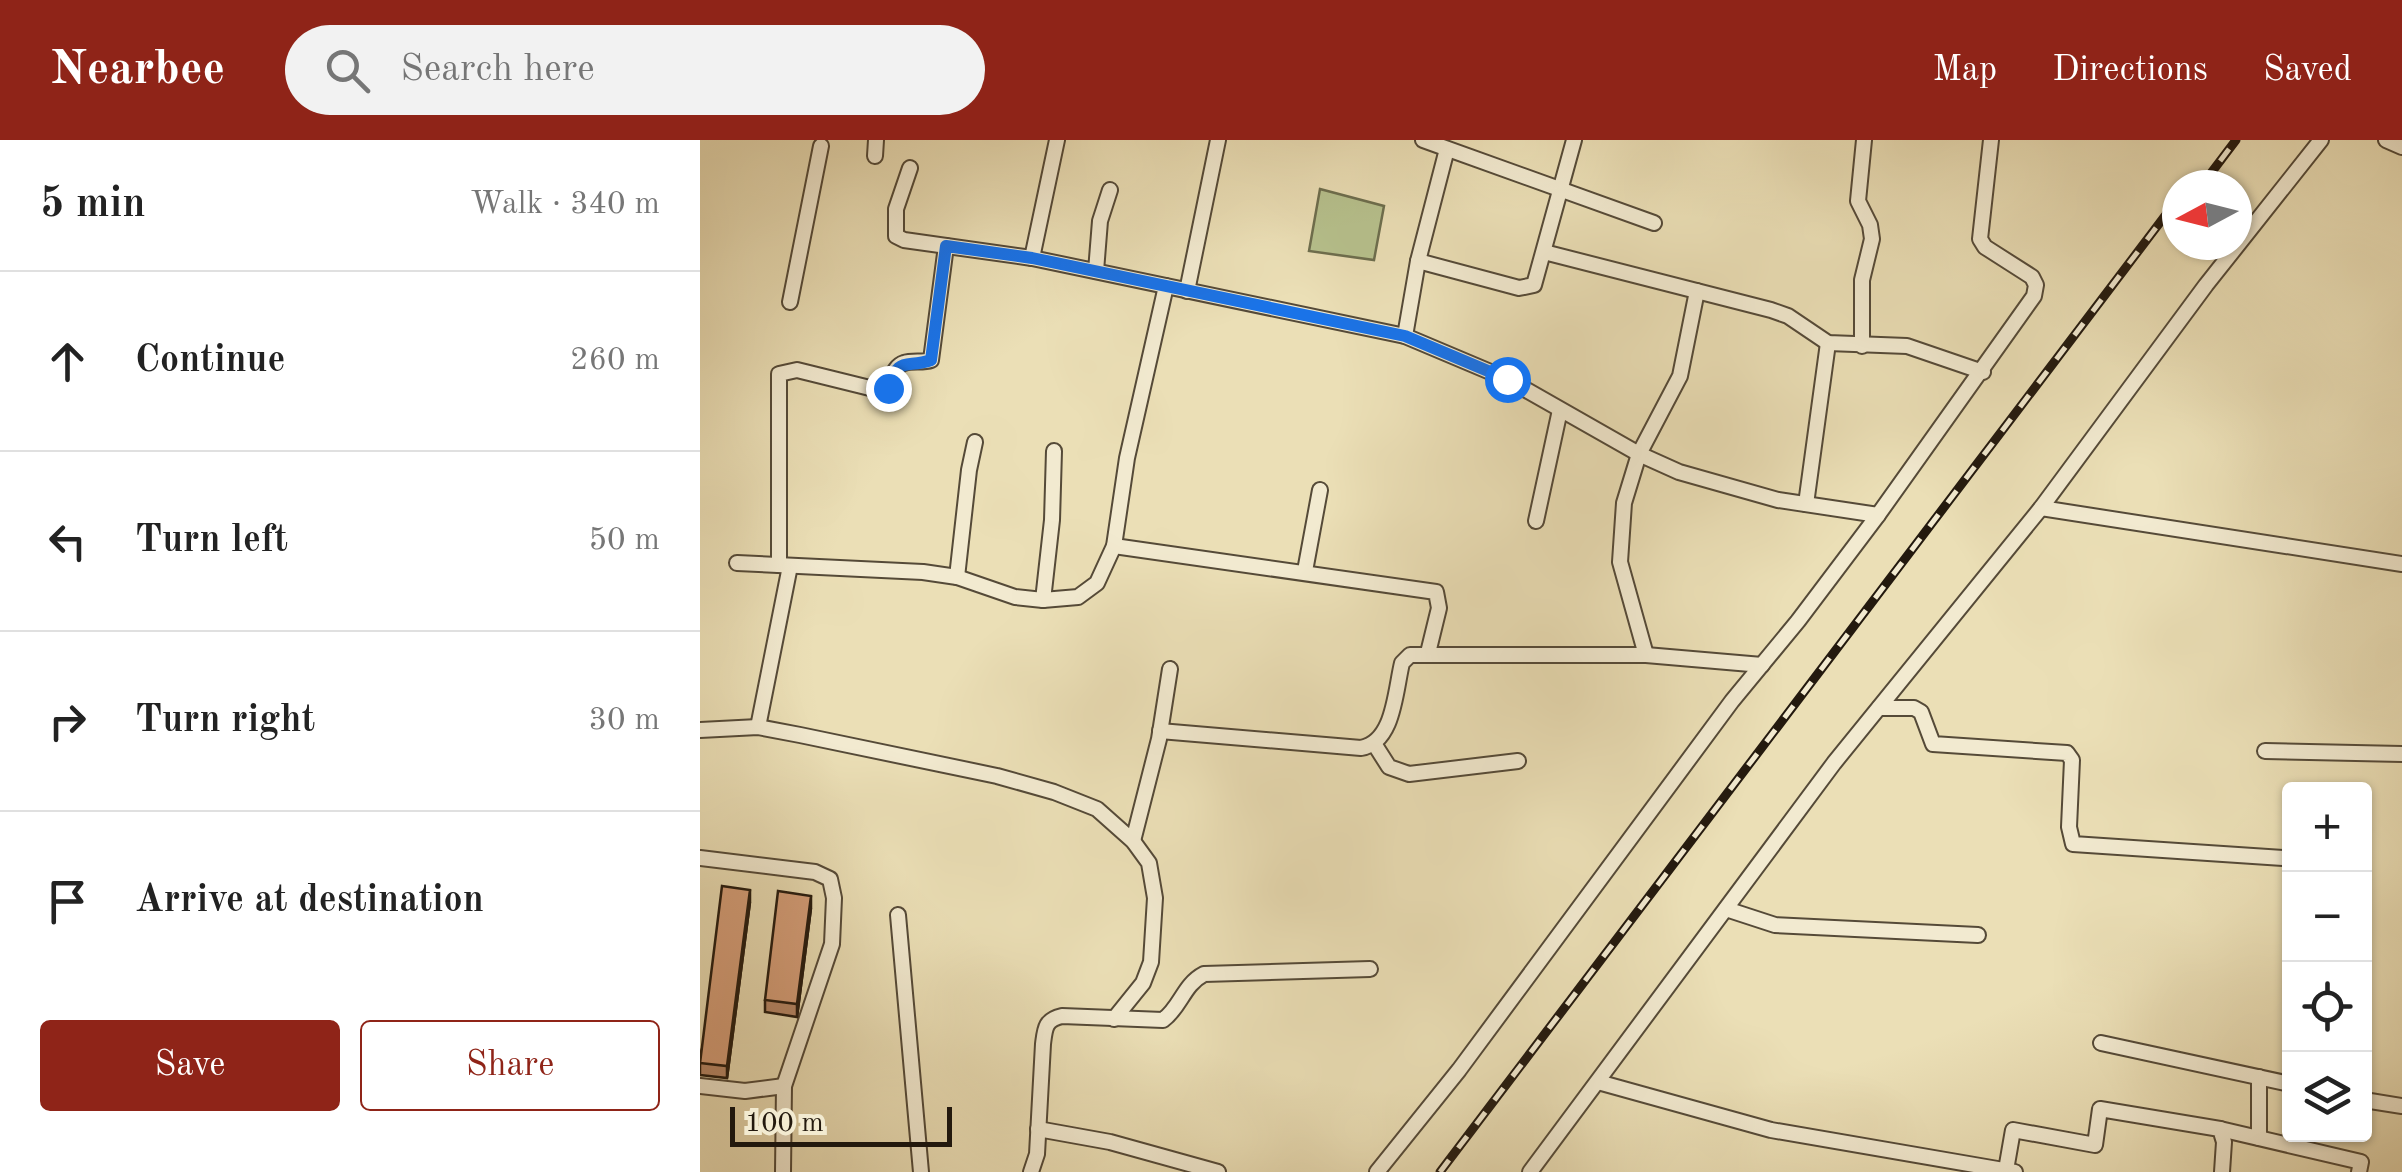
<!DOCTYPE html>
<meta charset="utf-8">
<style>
:root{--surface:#fff;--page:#f2f2f2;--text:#222;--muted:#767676;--line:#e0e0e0;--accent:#8f2418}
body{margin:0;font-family:"Old Standard TT",serif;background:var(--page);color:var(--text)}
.controls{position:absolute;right:30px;bottom:30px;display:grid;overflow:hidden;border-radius:10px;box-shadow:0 2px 8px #0004}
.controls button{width:90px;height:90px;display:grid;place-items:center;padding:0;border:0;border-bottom:2px solid var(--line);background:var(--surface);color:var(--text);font:50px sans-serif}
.compass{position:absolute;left:1462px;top:30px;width:90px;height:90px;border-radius:50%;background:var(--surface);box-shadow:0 2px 8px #0004;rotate:263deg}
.scale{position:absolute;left:30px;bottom:25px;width:222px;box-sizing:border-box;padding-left:10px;border:5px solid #23190e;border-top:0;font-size:28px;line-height:35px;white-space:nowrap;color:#23190e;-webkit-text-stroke:8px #f2ead0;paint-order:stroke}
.stop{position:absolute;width:30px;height:30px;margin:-22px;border:8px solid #1a73e8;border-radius:50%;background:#fff}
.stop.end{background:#1a73e8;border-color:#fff;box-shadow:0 2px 10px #0008}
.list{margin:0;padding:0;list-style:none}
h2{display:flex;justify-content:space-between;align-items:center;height:130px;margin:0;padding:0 40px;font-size:42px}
h2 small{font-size:32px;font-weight:400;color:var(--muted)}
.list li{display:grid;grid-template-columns:65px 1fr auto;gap:30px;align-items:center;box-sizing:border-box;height:180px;padding:0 40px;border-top:2px solid var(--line)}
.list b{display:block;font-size:38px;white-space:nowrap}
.list em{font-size:32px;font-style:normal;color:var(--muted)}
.actions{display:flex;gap:20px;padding:30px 40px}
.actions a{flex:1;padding:22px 0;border:2px solid var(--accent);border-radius:10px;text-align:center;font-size:35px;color:var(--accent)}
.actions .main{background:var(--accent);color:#fff}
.icon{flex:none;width:55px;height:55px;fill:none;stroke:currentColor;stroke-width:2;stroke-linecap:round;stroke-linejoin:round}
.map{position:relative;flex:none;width:1702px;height:1032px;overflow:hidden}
header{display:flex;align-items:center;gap:60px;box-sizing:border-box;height:140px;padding:0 50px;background:var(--accent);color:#fff}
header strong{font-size:48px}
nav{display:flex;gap:55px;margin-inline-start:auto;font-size:35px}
.search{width:700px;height:90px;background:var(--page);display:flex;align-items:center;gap:25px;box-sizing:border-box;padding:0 35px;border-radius:55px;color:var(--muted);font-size:38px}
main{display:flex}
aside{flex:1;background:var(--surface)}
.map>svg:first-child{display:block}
.green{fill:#b7c28e;stroke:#6d6e4e;stroke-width:2.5}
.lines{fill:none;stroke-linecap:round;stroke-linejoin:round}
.street-casing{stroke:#554a38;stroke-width:18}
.street{stroke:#f2ead0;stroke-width:14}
.rail-casing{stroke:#23190e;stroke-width:9}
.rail{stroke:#f2ead0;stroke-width:5;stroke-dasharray:15;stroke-linecap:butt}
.wall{fill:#b88969;stroke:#23190e;stroke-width:2.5}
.shaded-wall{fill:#966f55;stroke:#23190e;stroke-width:2.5}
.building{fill:#d69f7a;stroke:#23190e;stroke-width:2.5}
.route{stroke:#1a73e8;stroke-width:12}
</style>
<header>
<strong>Nearbee</strong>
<div class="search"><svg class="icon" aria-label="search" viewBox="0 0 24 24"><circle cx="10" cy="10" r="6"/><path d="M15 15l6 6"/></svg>Search here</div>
<nav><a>Map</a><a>Directions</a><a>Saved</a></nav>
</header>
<main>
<aside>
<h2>5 min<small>Walk · 340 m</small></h2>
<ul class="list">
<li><svg class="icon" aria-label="ahead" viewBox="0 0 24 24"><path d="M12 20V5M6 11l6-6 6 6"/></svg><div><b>Continue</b></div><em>260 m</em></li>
<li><svg class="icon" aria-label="left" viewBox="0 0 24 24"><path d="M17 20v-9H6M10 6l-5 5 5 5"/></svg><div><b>Turn left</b></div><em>50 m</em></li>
<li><svg class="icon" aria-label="right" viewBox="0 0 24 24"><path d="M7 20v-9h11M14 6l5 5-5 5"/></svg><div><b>Turn right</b></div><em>30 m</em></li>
<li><svg class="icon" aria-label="arrive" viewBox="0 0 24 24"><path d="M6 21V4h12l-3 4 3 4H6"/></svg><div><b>Arrive at destination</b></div></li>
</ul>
<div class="actions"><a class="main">Save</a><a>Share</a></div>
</aside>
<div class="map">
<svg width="1702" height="1032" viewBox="0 0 1702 1032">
<rect width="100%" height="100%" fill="#ebdfb6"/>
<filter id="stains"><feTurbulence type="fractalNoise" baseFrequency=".002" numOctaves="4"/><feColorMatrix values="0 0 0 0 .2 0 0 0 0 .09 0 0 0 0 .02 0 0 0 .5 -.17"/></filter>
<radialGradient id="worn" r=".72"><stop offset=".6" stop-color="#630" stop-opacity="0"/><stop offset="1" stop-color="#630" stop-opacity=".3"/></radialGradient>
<polygon class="green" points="620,49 684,66 674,120 609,111"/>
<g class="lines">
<g class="street-casing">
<g id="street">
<polyline points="723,0 954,83"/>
<polyline points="1686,0 1702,7"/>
<polyline points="175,16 176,0"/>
<polyline points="210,28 196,69 196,96 204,100 332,118 705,196 807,239 939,314 979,332 1078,360 1178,375"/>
<polyline points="844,112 1071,170 1088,176 1128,203 1207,206 1283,232"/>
<polyline points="332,118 357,0"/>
<polyline points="718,121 819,148 834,145 874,0"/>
<polyline points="396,131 400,81 410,50"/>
<polyline points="487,151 518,0"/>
<polyline points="90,162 121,6"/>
<polyline points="705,196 718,121 747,9"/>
<polyline points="1162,206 1162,140 1172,99 1170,85 1158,61 1164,0"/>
<polyline points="1106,364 1128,203"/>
<polyline points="1341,368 1702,424"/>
<polyline points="836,381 860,270"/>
<polyline points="414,406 736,452 739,468 728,513"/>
<polyline points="37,423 223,432 257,437 315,457 343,460 378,457 397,443 414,406 427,318 466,146"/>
<path d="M79 425V234L97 230 182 251C191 244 192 227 204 223 212 220 223 223 231 220L246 106"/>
<polyline points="605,431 620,350"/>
<polyline points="257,437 269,330 275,302"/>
<polyline points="343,460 352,380 354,311"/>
<polyline points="946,515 920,422 924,363 939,314 980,236 997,151"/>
<polyline points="1179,568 1214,568 1221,572 1233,604 1367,613 1372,620 1369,687 1373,704 1583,718"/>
<polyline points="58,587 90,426"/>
<polyline points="0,590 58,587 100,595 297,636 354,652 397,669 433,701 449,723 455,758 451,822 443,843 414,879"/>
<path d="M460 591 661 608C694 602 695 552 702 523L710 515H946L1062 525"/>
<polyline points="675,605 689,627 709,634 818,621"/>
<polyline points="1565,611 1702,614"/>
<polyline points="433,701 459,599 470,529"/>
<polyline points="0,718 115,732 130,739 134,758 132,804 84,946 83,1032"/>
<polyline points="1026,769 1075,785 1278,795"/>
<polyline points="198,775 221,1032"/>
<polyline points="1401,903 1590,944"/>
<polyline points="1559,937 1559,998"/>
<polyline points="898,942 1071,990 1315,1032"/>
<polyline points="0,946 45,951 84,946"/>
<polyline points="1664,960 1702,966"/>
<polyline points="338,989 410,1002 518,1032"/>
<polyline points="1520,989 1661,1022 1659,1032"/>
<polyline points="1306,1030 1313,990 1395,1005 1400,969 1520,989 1524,1002 1522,1032"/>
<path d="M331 1032 337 1014 343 904C345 888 345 880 362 876L463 880C481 867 483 845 504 834L670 829"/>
<polyline points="677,1032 759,930 1032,561 1098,481 1178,375 1334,156 1336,145 1332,137 1285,107 1280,99 1291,0"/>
<polyline points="830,1032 1134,623 1341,368 1506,145 1621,0"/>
</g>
</g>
<use href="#street" class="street"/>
<g class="rail-casing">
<g id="rail">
<polyline points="1502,45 1536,0"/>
<polyline points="740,1032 1477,60"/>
</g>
</g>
<use href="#rail" class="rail"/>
</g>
<g class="wall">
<polygon points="50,762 27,938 0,935 0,915"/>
<polygon points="111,768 97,877 65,872 65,860"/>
</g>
<g class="shaded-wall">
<polygon points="50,750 50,762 27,938 27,926"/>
<polygon points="111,756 111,768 97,877 97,864"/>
</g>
<g class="building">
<polygon points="22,746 50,750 27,926 0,923"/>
<polygon points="78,751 111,756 97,864 65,860"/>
</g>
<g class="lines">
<path class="route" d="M188 248C199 215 206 229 231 220L246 106 332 118 705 196 807 239"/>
</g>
<rect width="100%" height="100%" filter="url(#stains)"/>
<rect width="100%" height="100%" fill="url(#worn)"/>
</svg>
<div class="controls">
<button>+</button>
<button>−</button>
<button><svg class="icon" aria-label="locate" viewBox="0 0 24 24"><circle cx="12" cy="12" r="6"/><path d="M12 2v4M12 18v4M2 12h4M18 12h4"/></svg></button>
<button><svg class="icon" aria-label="layers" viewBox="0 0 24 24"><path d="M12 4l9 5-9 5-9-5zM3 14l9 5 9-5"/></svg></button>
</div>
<svg class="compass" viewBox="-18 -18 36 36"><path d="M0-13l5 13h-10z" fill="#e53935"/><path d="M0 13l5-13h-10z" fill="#767676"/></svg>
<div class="scale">100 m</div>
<div class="stop" style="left:807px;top:239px"></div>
<div class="stop end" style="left:188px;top:248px"></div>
</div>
</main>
